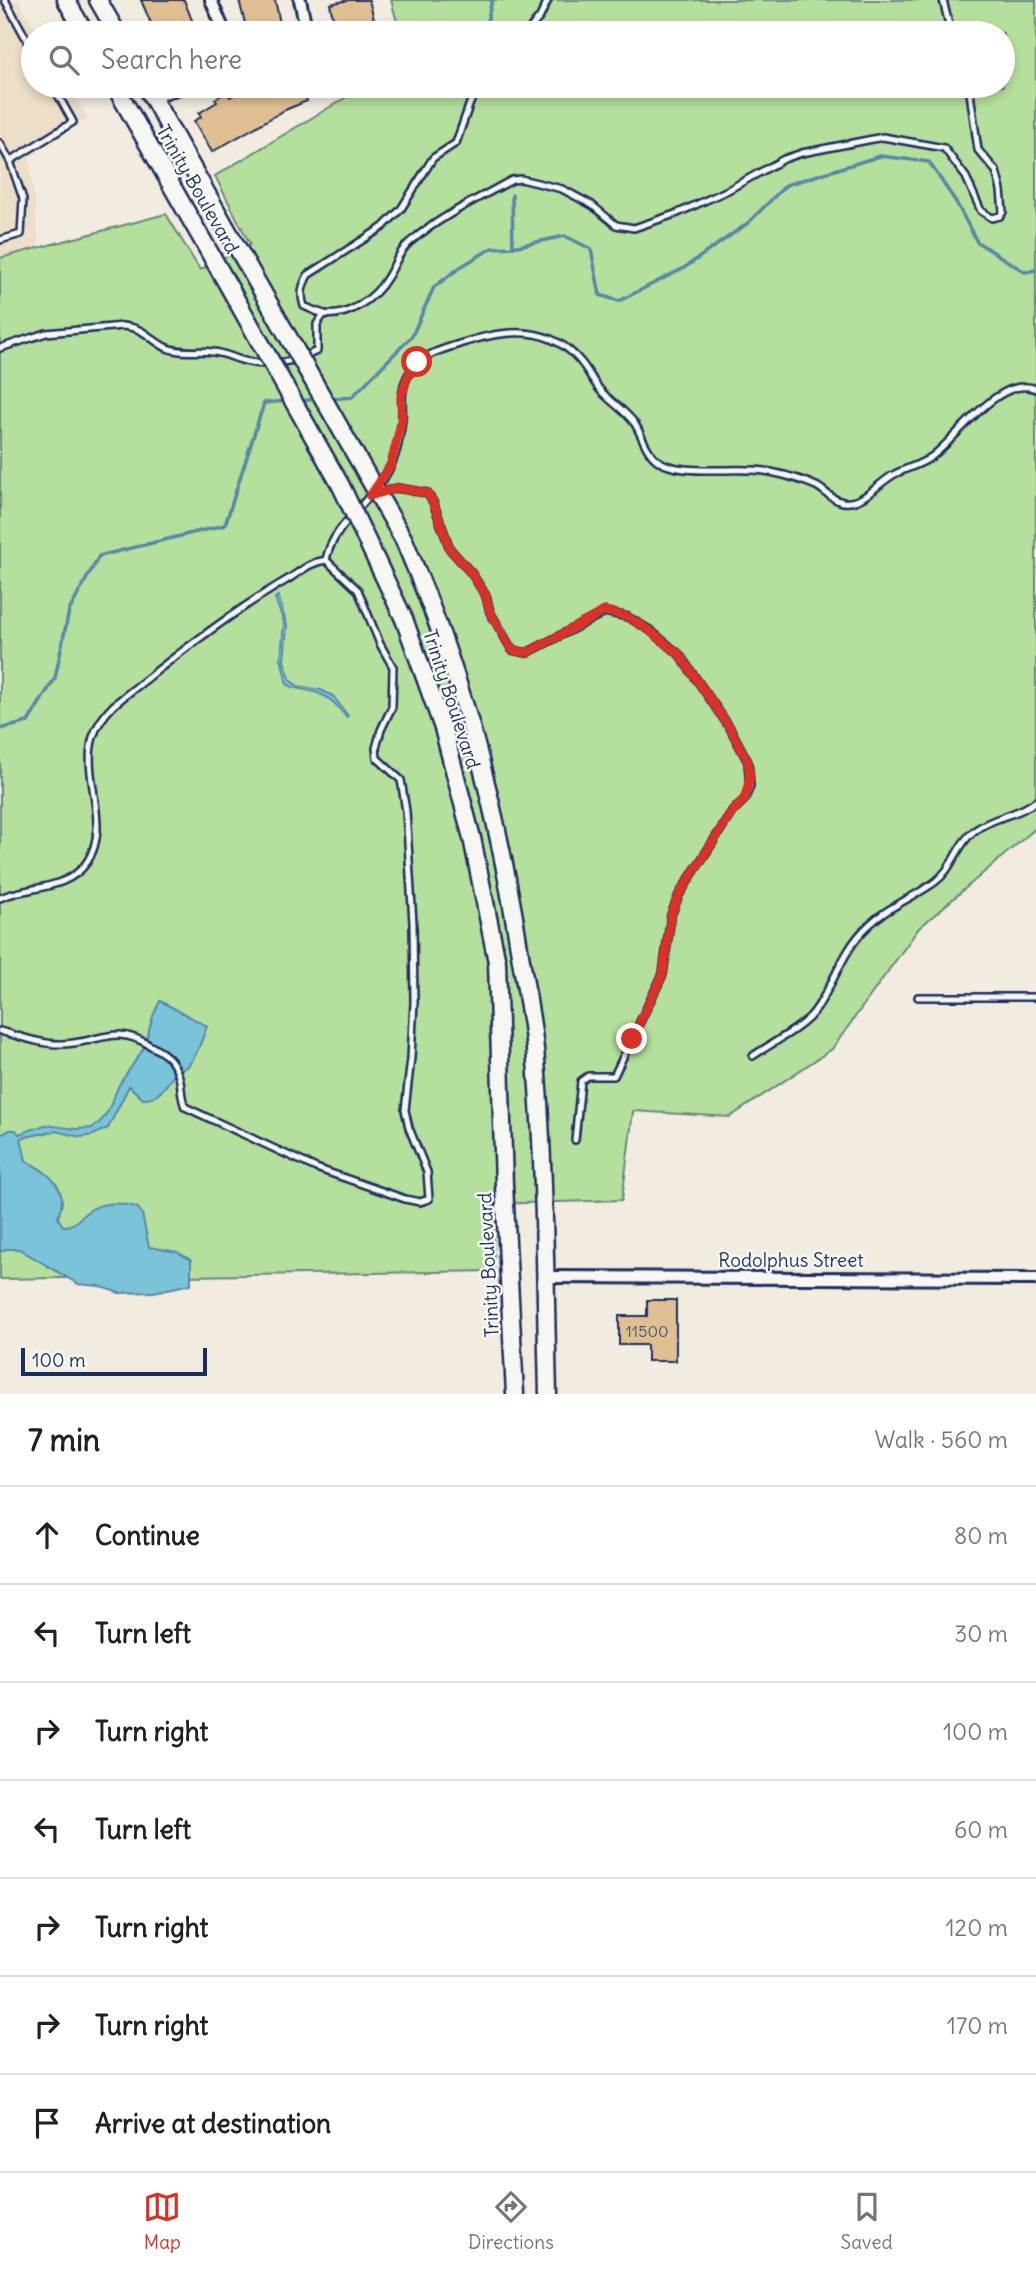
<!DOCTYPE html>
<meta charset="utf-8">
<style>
:root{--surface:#fff;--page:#f6f6f6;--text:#202124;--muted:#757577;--line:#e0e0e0;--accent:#d93025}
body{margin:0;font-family:Delius,sans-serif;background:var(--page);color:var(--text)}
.scale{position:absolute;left:21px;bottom:18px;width:186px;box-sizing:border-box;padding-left:7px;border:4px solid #1b2f5e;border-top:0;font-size:19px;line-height:24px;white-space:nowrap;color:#1b2f5e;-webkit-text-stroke:5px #f6f6f2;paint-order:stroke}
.stop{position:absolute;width:21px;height:21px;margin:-16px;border:5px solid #d93025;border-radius:50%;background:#fff}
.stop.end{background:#d93025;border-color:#fff;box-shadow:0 2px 7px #0008}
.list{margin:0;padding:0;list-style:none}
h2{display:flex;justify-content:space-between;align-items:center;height:91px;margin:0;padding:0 28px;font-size:30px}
h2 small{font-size:23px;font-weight:400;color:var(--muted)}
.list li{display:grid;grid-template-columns:46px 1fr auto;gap:21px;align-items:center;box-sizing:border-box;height:98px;padding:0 28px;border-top:2px solid var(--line)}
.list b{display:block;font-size:26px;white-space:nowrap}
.list em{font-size:23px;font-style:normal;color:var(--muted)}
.icon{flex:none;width:38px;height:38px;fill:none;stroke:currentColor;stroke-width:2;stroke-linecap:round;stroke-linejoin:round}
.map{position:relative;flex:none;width:1036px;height:1394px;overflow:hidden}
.search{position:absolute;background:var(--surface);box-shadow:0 4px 10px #0003;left:21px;right:21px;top:21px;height:77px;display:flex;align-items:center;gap:18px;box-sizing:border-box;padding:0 24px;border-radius:38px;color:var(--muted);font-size:26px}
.sheet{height:777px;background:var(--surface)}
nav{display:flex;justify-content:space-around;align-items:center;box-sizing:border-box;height:98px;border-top:2px solid var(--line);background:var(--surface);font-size:19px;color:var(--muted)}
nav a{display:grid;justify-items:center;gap:4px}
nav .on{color:var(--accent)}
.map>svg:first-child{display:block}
.built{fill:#eddec8}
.green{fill:#b5df9c;stroke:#68877d;stroke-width:2}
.water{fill:#7ac4da;stroke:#5488a8;stroke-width:2}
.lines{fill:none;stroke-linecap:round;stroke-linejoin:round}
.stream{stroke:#5488a8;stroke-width:3.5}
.building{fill:#e0bf92;stroke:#1b2f5e;stroke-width:2}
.lane-casing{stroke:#1b2f5e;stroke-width:10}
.street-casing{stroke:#1b2f5e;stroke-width:16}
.secondary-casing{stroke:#1b2f5e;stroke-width:21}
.lane{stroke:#f6f6f2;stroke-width:5}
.street{stroke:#f6f6f2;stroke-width:10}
.secondary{stroke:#f6f6f2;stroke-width:16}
.secondary-bridge-casing{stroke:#1b2f5e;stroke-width:21;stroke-linecap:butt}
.secondary-bridge{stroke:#f6f6f2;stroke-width:16}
.route{stroke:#d93025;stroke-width:9}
.labels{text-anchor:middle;stroke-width:5;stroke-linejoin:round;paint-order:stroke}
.number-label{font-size:16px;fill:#4c536b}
.street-label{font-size:19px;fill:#1b2f5e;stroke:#f6f6f2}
</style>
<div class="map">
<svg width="1036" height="1394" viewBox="0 0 1036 1394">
<rect width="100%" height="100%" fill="#f2ebdf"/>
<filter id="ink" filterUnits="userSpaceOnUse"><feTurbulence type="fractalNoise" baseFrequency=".0143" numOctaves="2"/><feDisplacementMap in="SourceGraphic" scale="14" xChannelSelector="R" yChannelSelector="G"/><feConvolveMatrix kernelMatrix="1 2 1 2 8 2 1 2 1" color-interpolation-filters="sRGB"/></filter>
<g filter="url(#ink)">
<polygon class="built" points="0,0 18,0 38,33 33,33 33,86 68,86 88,119 29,156 39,248 0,258"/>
<polygon class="green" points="391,0 1036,0 1036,828 919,928 832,1049 730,1117 633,1111 622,1200 493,1204 494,1271 0,1279 0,258 166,214 200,270 250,244 215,176 365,86 1003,86 1003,33 400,33"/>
<g class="water">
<path d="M278 596 287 625 284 661 291 681 298 686 321 690 333 696 348 716 346 717C339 708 331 698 320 694 309 689 298 691 287 684L281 658 284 623 275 598Z"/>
<path d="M160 1001 207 1026C202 1039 197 1057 187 1067 185 1068 178 1071 177 1072 166 1082 161 1100 143 1099L129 1086 108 1128 93 1135 81 1137 55 1131 21 1138 26 1161C42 1169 61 1181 62 1201 62 1206 59 1213 58 1218L63 1226C75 1226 78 1219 87 1212 102 1201 121 1202 138 1208L142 1214 149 1247 177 1252 191 1260V1284L154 1292 119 1293 99 1286 78 1284 19 1249H6L0 1252V1135L10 1130H16L19 1134 45 1125 76 1129 92 1128 101 1121 108 1111 119 1085 144 1048 153 1016Z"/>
</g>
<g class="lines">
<g class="stream">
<polyline points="489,33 486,26 492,0"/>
<polyline points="512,195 513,247"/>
<polyline points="330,399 352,397 412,336 434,287 462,266 492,248 513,247 565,236 591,249 600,295 619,301 684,268 748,223 786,185 880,156 929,162 956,202 977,242 1025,272 1036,270"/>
<polyline points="298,401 319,399"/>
<polyline points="0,729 28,722 55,678 69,611 99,556 225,525 264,403 287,401"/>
</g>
</g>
<g class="building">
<polygon points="141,0 184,0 197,33 155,33"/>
<polygon points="239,0 275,0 280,23 247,31"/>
<polygon points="349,0 369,0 374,19 335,28 330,4"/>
<polygon points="250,86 317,86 305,95 307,101 285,110 212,152 194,121 201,117 199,113 217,102 215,99 227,92 230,97"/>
<polygon points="647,1300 676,1300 676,1361 647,1361 647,1345 619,1345 619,1316 647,1316"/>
</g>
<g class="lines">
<g class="lane-casing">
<g id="lane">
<polyline points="5,0 33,51"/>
<polyline points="943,0 951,33"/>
<polyline points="526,33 540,17 548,0"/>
<path d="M480 86 470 103 456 143 433 158 401 209 383 227 308 275C302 286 300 294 304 306 310 309 317 312 324 314 348 318 375 298 387 278 395 266 398 252 410 242 440 217 477 199 512 180L521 179 562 189 592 205 616 225 634 228 678 213 728 190 784 159 802 153 883 137 944 148 966 177 981 211 992 218 1000 216 1003 212 1001 190 996 171 978 150 969 86"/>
<polyline points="0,143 10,161"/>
<polyline points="0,240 21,234 23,199 10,161 73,122 53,86"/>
<path d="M0 348 46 333 123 326C145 328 148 338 165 347 178 354 199 350 213 352 226 353 237 360 249 362 273 367 296 361 317 351V324L324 314"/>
<polyline points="380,493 397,488 427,493 433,502 450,549 472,574 486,596 490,612 512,650 527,653 605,612 628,617 650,630 679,654 730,728 748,762 750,786 745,799 732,812 679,895 671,915 663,974 614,1076 588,1076 581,1081 575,1140"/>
<path d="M326 560C333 522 376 500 391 465 397 453 401 432 402 419 403 404 400 391 407 377 419 353 445 349 469 341 509 329 551 326 580 361 588 370 593 382 601 391 612 403 626 411 635 424 642 435 646 452 657 460 680 478 740 465 771 472 785 475 803 480 816 486 826 491 831 500 843 502 863 505 877 484 893 475 905 468 919 466 931 457 958 438 999 374 1036 389"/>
<path d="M0 898C27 886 68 891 87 862 112 825 81 778 93 737 97 725 104 715 113 706 126 694 141 684 154 673 196 640 239 608 285 581 301 572 307 563 326 560"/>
<polyline points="918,997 1036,997"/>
<path d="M0 1031C19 1036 43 1045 63 1044 100 1043 114 1023 151 1046 158 1050 167 1054 172 1062 185 1082 178 1090 185 1107L316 1168 405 1199 420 1202 429 1199 427 1172 409 1128 405 1110 411 1058 414 1002 413 923 406 811 401 780 377 758 376 748 381 730 392 707 393 667 380 644 358 590 326 560"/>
<path d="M753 1056C770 1044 802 1028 814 1012 834 985 842 950 868 926 887 907 913 898 935 882 953 869 957 844 974 831 993 816 1018 816 1036 801"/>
</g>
</g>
<g class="street-casing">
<g id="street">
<polyline points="211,0 225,33"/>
<polyline points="300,33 305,23 300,0"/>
<polyline points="153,97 185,86"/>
<polyline points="545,1277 1036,1279"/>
</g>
</g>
<g class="secondary-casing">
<g id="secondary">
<polyline points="66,0 85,33"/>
<polyline points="98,0 117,33"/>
<polyline points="115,86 220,271"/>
<polyline points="146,86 242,256"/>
<path d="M427 596C473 713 502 836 521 960 526 990 532 1019 535 1049 545 1164 545 1279 548 1394"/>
<polyline points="404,619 443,728 472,838 497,962 504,1185 515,1394"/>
</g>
</g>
<use href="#lane" class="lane"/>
<use href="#street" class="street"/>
<use href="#secondary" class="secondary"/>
<g class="secondary-bridge-casing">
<g id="secondary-bridge">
<polyline points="242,256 404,540 427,596"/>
<polyline points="220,271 341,486 404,619"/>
</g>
</g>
<use href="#secondary-bridge" class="secondary-bridge"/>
</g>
</g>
<g class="lines" filter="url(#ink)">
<polyline class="route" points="417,362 407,378 401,397 402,419 391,465 370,496 397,488 427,493 433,502 450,549 472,574 486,596 490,612 512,650 527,653 605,611 628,617 650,631 679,654 730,728 748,762 750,777 745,799 732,812 679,895 671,915 663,974 632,1039"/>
</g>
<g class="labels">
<g class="number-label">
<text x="647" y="1337">11500</text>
</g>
<g class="street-label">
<text transform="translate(198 189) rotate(60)" y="7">Trinity Boulevard</text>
<text transform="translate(452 699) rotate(72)" y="7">Trinity Boulevard</text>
<text x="791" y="1267">Rodolphus Street</text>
<text transform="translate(488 1265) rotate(-93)" y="7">Trinity Boulevard</text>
</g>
</g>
</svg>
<div class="scale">100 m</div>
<div class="stop" style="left:417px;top:362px"></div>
<div class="stop end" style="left:632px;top:1039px"></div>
<div class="search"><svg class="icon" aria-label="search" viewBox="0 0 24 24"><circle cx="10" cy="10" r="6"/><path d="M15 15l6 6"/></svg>Search here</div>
</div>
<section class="sheet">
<h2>7 min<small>Walk · 560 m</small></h2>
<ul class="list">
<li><svg class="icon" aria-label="ahead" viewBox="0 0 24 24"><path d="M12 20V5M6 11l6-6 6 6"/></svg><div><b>Continue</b></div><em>80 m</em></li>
<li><svg class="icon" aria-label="left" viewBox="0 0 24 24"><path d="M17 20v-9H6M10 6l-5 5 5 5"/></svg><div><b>Turn left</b></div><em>30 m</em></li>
<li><svg class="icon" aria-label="right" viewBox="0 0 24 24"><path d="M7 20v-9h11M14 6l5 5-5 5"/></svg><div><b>Turn right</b></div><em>100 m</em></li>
<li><svg class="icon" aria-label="left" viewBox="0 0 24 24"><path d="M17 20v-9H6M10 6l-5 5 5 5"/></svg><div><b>Turn left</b></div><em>60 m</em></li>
<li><svg class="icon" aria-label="right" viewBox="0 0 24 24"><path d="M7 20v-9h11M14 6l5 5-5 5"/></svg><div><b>Turn right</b></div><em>120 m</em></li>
<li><svg class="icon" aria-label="right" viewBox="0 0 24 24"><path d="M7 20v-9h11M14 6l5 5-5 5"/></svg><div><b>Turn right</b></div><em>170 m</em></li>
<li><svg class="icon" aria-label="arrive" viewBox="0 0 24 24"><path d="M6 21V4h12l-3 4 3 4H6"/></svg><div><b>Arrive at destination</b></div></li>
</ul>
</section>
<nav>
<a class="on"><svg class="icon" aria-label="map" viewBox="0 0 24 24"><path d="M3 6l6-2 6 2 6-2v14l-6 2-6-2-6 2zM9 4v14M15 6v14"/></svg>Map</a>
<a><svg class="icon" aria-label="directions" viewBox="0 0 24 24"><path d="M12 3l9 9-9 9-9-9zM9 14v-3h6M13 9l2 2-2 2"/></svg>Directions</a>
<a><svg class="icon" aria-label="saved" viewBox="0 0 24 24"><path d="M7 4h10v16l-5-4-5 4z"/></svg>Saved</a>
</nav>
